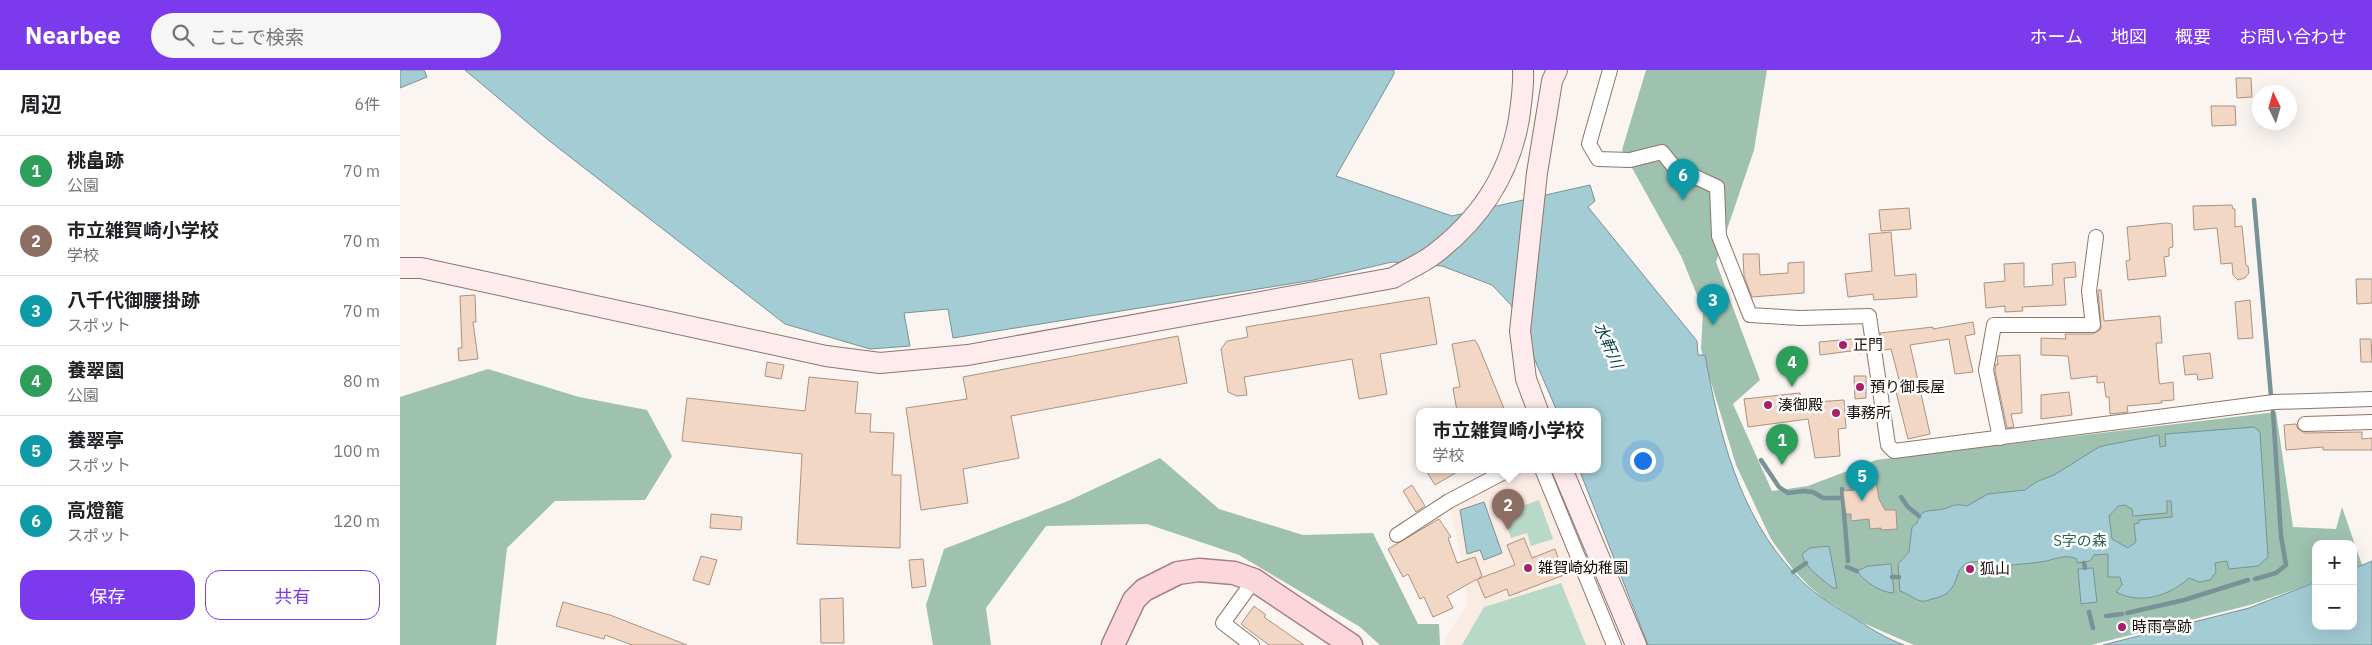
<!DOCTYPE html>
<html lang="ja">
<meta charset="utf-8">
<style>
:root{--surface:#fff;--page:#f6f6f6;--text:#202124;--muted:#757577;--line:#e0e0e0;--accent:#7c3aed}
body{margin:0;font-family:"IBM Plex Sans","Noto Sans JP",sans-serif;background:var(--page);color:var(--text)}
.controls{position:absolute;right:15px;bottom:15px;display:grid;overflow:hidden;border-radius:10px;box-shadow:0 5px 20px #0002}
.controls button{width:45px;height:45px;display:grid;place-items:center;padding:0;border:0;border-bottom:1px solid var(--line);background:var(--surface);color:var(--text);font:25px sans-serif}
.compass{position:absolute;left:1852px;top:15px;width:45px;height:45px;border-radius:50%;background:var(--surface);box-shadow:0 5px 20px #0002;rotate:355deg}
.you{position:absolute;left:1242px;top:390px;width:18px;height:18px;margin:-12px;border:4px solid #fff;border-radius:50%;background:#1a73e8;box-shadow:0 0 0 8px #1a73e833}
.badge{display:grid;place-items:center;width:32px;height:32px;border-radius:50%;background:var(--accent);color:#fff;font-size:16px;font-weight:700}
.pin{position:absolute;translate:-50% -41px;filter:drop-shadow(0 1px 2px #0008)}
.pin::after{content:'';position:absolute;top:26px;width:18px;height:15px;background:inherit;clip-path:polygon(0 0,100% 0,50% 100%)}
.popup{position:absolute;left:1016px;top:338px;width:185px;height:65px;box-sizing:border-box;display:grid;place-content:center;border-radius:10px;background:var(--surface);filter:drop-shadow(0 1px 4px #0005);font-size:16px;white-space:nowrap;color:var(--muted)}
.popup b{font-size:19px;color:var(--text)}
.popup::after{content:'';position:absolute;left:50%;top:100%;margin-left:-10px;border:10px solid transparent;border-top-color:var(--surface)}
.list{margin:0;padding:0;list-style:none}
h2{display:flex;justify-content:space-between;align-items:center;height:65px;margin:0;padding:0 20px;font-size:21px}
h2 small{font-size:16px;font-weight:400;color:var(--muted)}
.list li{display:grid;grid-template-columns:32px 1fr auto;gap:15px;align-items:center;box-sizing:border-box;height:70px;padding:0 20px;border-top:1px solid var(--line)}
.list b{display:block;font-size:19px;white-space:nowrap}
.list p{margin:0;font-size:16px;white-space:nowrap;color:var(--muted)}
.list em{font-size:16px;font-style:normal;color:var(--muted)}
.actions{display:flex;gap:10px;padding:15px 20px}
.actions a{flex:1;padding:11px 0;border:1px solid var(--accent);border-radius:15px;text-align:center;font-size:18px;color:var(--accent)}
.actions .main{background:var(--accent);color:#fff}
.icon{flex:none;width:28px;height:28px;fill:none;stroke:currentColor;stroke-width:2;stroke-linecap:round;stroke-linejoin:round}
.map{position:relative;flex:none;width:1972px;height:575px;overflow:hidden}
header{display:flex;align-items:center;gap:30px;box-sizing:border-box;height:70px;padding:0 25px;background:var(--accent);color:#fff}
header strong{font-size:24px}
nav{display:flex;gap:28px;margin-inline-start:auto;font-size:18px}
.search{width:350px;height:45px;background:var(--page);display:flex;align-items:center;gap:12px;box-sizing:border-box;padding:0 18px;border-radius:28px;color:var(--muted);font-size:19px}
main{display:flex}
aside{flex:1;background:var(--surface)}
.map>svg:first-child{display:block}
.built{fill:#faebe3}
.green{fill:#b8d8c8}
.forest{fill:#9ec1b0}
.water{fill:#a4ccd5;stroke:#799297;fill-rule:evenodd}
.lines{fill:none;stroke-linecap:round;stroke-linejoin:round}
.stream{stroke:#799297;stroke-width:4.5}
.building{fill:#f2d7c5;stroke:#ab9281}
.street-casing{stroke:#8f7568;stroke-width:16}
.secondary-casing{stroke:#8f7568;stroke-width:22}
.primary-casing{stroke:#a97e81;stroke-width:25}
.street{stroke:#fff;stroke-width:14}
.secondary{stroke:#fdebed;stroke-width:20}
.primary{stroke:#fbd7db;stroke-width:22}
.poi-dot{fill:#a6206a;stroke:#fff;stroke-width:2}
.labels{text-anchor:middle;stroke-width:5;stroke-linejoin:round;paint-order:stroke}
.poi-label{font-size:15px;fill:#140b06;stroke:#fff;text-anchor:start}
.park-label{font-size:15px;fill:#29644c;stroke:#fff}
.water-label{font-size:16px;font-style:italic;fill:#003d48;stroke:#fff}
</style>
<header>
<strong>Nearbee</strong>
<div class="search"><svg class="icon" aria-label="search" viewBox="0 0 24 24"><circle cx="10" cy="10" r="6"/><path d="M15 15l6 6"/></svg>ここで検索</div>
<nav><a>ホーム</a><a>地図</a><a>概要</a><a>お問い合わせ</a></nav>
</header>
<main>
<aside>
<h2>周辺<small>6件</small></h2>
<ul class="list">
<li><span class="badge" style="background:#2e9e5b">1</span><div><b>桃畠跡</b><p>公園</p></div><em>70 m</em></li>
<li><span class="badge" style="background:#8d6e63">2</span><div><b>市立雑賀崎小学校</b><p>学校</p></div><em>70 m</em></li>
<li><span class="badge" style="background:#0f9aa8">3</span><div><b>八千代御腰掛跡</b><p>スポット</p></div><em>70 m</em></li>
<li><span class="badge" style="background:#2e9e5b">4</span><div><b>養翠園</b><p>公園</p></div><em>80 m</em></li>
<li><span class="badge" style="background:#0f9aa8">5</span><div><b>養翠亭</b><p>スポット</p></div><em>100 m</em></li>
<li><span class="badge" style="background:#0f9aa8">6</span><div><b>高燈籠</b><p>スポット</p></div><em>120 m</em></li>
</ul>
<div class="actions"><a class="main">保存</a><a>共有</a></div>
</aside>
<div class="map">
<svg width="1972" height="575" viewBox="0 0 1972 575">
<rect width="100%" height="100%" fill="#fbf5f2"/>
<polygon class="built" points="1125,399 1136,399 1206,575 1045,575 1045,569 1066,537 1066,510 1050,436"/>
<g class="green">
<polygon points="1139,430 1153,469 1131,476 1127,463 1111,468 1102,443"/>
<polygon points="1161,513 1186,575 1062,575 1084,537"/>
</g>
<g class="forest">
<polygon points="1246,0 1367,0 1354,80 1316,192 1360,310 1333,334 1372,421 1408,416 1476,390 1876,342 1893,457 1936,459 1942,437 1962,495 1953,499 1953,474 1916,474 1916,512 1850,535 1691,575 1514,575 1463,553 1423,528 1408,515 1392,498 1371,469 1336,395 1301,279 1303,240 1281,186 1222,80"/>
<polygon points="88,299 179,327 247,340 272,386 245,430 155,431 107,478 96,575 0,575 0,327"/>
<polygon points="760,388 819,439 903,465 973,463 1018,554 1039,554 1040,575 980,575 960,557 839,485 747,454 646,456 586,538 591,575 533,575 526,535 544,479 668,431"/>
</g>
<g class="water">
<polygon points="0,0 24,0 27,7 0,18"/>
<path d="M65 0H994V4L936 106 1052 146 1190 115 1195 131 1188 137 1297 271 1298 285H1305C1319 362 1338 443 1394 503 1410 521 1430 534 1451 546 1468 557 1485 568 1504 575H1248L1179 399H1197V341H1157L1111 235 1092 215 1042 196 992 192 914 210 553 268 548 239 504 243 510 276 470 279 385 254 147 69Z"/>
<path d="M1854 357 1860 362 1868 487 1858 496 1829 499 1827 491 1815 493 1816 502 1810 510 1799 512 1789 508C1769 526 1740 535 1716 522L1722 515 1720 507H1708V484L1694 485 1690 491 1677 493V489C1663 483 1653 491 1640 492 1628 494 1617 494 1605 496 1594 498 1579 488 1567 493 1551 501 1563 523 1532 529 1529 530 1524 532 1521 531 1515 530 1507 523 1500 521L1498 494 1509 482 1512 457 1517 453C1521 437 1530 442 1543 439 1555 436 1554 433 1567 436L1588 424 1625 420 1636 412 1654 405 1699 377 1707 375 1759 365 1760 377 1766 376 1765 364ZM1767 431H1771L1772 447 1739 450V453L1734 454 1736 472 1728 478 1712 469 1709 446 1718 436 1725 435 1732 439 1733 446 1767 443Z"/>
<polygon points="1084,432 1102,483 1084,490 1080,480 1067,484 1060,440"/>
<path d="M1429 476 1437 518H1433C1422 509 1405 498 1402 484L1410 478Z"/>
<polygon points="1972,491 1972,575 1703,575 1849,538 1916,512 1916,556 1953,556 1953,499"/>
<path d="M1491 494 1494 523C1479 522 1465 512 1457 501L1468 496Z"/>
<polygon points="1693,498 1697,532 1681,534 1678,499"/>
</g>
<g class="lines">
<g class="stream">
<polyline points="1854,130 1871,326"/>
<polyline points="1361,390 1379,417 1388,423 1403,421 1413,422 1423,428 1443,428"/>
<polyline points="1442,419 1448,491"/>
<polyline points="1501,427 1508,437 1519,446"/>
<polyline points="1684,493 1685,498"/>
<polyline points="1447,497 1457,501"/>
<polyline points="1393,502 1406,493"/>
<polyline points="1492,507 1499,507"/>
<polyline points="1855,509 1876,503 1886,495 1881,466 1873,342"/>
<polyline points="1689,542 1693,558"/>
<polyline points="1727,543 1784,530 1848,510"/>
<polyline points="1706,546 1722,544"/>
</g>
</g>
<g class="building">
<polygon points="1836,8 1851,8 1852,27 1837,28"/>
<polygon points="1811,36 1835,36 1836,55 1812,56"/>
<polygon points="1832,135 1833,139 1835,139 1835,157 1842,156 1846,195 1848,196 1849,203 1845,208 1838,210 1833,205 1832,193 1821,194 1817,158 1794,160 1793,136"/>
<polygon points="1509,138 1511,159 1481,161 1479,140"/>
<polygon points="1766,153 1772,154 1773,177 1769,178 1769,186 1764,187 1766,206 1728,210 1726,191 1730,190 1727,157"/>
<polygon points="1491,162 1495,206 1516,204 1517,227 1474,230 1473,224 1448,227 1445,204 1472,201 1469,164"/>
<polygon points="1343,184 1359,184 1360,205 1388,203 1388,193 1404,192 1404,223 1352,227 1344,206"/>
<polygon points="1675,192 1676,207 1664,208 1666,235 1622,237 1623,241 1605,242 1605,236 1586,238 1584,213 1605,211 1604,194 1624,193 1624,217 1653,215 1652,194"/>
<polygon points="1956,209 1972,209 1972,233 1957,234"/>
<polygon points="1698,220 1701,220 1704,251 1760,246 1762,273 1756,273 1759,311 1760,314 1773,312 1774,330 1761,331 1762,333 1727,336 1728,342 1710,344 1709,327 1706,327 1704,312 1697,313 1697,306 1671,309 1668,286 1641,285 1641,268 1666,269 1665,264 1693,264 1701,259"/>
<polygon points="75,225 76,252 73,252 78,289 59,291 58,278 62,278 60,226"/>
<polygon points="1029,227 1037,274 980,284 987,324 959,329 952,289 844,307 847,325 837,326 828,322 821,279 827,271 848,267 846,257"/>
<polygon points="1850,230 1853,268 1838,269 1835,232"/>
<polygon points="1573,252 1575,264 1565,266 1573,302 1555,304 1549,269 1510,275 1530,364 1508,369 1495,318 1501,317 1491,279 1483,280 1480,263 1533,257 1533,259"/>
<polygon points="778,266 787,313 611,346 619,388 563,399 568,433 521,440 506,338 567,329 563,307"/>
<polygon points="1463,268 1465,282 1459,283 1459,280 1420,285 1419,272"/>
<polygon points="1960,269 1971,269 1972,292 1961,292"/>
<polygon points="1075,270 1079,277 1105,341 1057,341 1053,318 1060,317 1052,274"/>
<polygon points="1810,283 1813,308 1798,310 1797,304 1785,305 1783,286"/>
<polygon points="1620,285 1622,343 1611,344 1614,357 1607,358 1595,301 1596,294 1598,295 1597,286"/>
<polygon points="367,292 384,295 381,309 365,306"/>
<polygon points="1454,306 1466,306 1466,328 1455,329"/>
<polygon points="409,307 458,312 455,343 471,344 470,362 494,363 492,405 501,405 500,478 397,474 402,384 282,371 287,328 405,341"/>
<polygon points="1669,322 1672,345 1641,349 1641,325"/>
<polygon points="1400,323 1402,333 1444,330 1446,358 1438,359 1440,386 1415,388 1408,349 1348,357 1344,329"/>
<polygon points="1896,354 1898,359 1905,363 1962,362 1962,369 1972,368 1972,380 1923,380 1923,377 1886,380 1884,355"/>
<polygon points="1025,399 1062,399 1035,415"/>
<polygon points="1474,400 1479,429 1485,440 1496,440 1497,459 1481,460 1481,458 1470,459 1469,449 1451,451 1451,444 1446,444 1443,421 1454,420 1452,403"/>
<polygon points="1012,415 1025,436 1016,442 1003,421"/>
<polygon points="311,444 342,447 341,460 310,458"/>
<polygon points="1039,449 1051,467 1048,468 1057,493 1075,487 1082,506 1078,509 1115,495 1107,475 1124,468 1132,488 1155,479 1164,505 1109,526 1107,519 1085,528 1077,509 1047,526 1053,538 1033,547 1024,527 1020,529 1008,504 1003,507 988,479"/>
<polygon points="301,486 317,490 309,515 293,510"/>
<polygon points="523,489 526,516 512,518 509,490"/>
<polygon points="443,528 444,573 421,573 420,529"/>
<polygon points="163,532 210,545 287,575 232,575 205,565 204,569 156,556"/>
<polygon points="854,536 866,545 864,547 904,575 869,575 854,564 841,554"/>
</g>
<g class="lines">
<g class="street-casing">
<g id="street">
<polyline points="1210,0 1189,74 1198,89 1230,90 1262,82 1274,97 1317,117 1319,166 1350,245 1400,248 1469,246 1488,375 1494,381 1874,332 1972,329"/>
<polyline points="1905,354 1972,352"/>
<polyline points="1600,368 1586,300 1594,255 1693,255 1689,221 1696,167"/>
<polyline points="1142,399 1214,575"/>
<polyline points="997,465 1049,431 1110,399"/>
<polyline points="852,575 823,553 854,510"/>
</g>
</g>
<g class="secondary-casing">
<g id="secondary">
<path d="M0 198H21L426 286 480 293 568 285 993 208C1006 200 1021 194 1033 185 1079 150 1109 107 1119 49 1121 33 1124 17 1123 0"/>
<polyline points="1138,341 1126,309 1120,261 1137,103 1152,11 1157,0"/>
<polyline points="1162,399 1236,575"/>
</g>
</g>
<g class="primary-casing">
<polyline id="primary" points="713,575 734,530 744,520 778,503 799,500 834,503 854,510 951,575"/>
</g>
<use href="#street" class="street"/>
<use href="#secondary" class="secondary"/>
<use href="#primary" class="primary"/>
</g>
<g class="poi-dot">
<circle cx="1443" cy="275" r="5"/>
<circle cx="1460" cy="317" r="5"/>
<circle cx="1368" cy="335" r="5"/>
<circle cx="1436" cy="343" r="5"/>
<circle cx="1128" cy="498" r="5"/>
<circle cx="1570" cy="499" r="5"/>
<circle cx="1722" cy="557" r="5"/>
</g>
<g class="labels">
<g class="poi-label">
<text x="1453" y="280">正門</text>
<text x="1470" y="322">預り御長屋</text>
<text x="1378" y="340">湊御殿</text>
<text x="1446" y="348">事務所</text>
<text x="1138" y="503">雑賀崎幼稚園</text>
<text x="1580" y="504">狐山</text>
<text x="1732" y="562">時雨亭跡</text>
</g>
<g class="park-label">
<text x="1680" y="476">S字の森</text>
</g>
<g class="water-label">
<text transform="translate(1209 275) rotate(67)" y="6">水軒川</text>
</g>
</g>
</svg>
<div class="controls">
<button>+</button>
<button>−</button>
</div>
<svg class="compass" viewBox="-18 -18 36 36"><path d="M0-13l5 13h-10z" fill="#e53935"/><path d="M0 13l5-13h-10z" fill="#757577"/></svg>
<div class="you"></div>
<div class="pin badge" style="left:1382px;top:395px;background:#2e9e5b">1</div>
<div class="pin badge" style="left:1108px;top:460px;background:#8d6e63">2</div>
<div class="popup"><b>市立雑賀崎小学校</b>学校</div>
<div class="pin badge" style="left:1313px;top:255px;background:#0f9aa8">3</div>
<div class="pin badge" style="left:1392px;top:317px;background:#2e9e5b">4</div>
<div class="pin badge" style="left:1462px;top:431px;background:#0f9aa8">5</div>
<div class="pin badge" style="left:1283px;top:130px;background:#0f9aa8">6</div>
</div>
</main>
